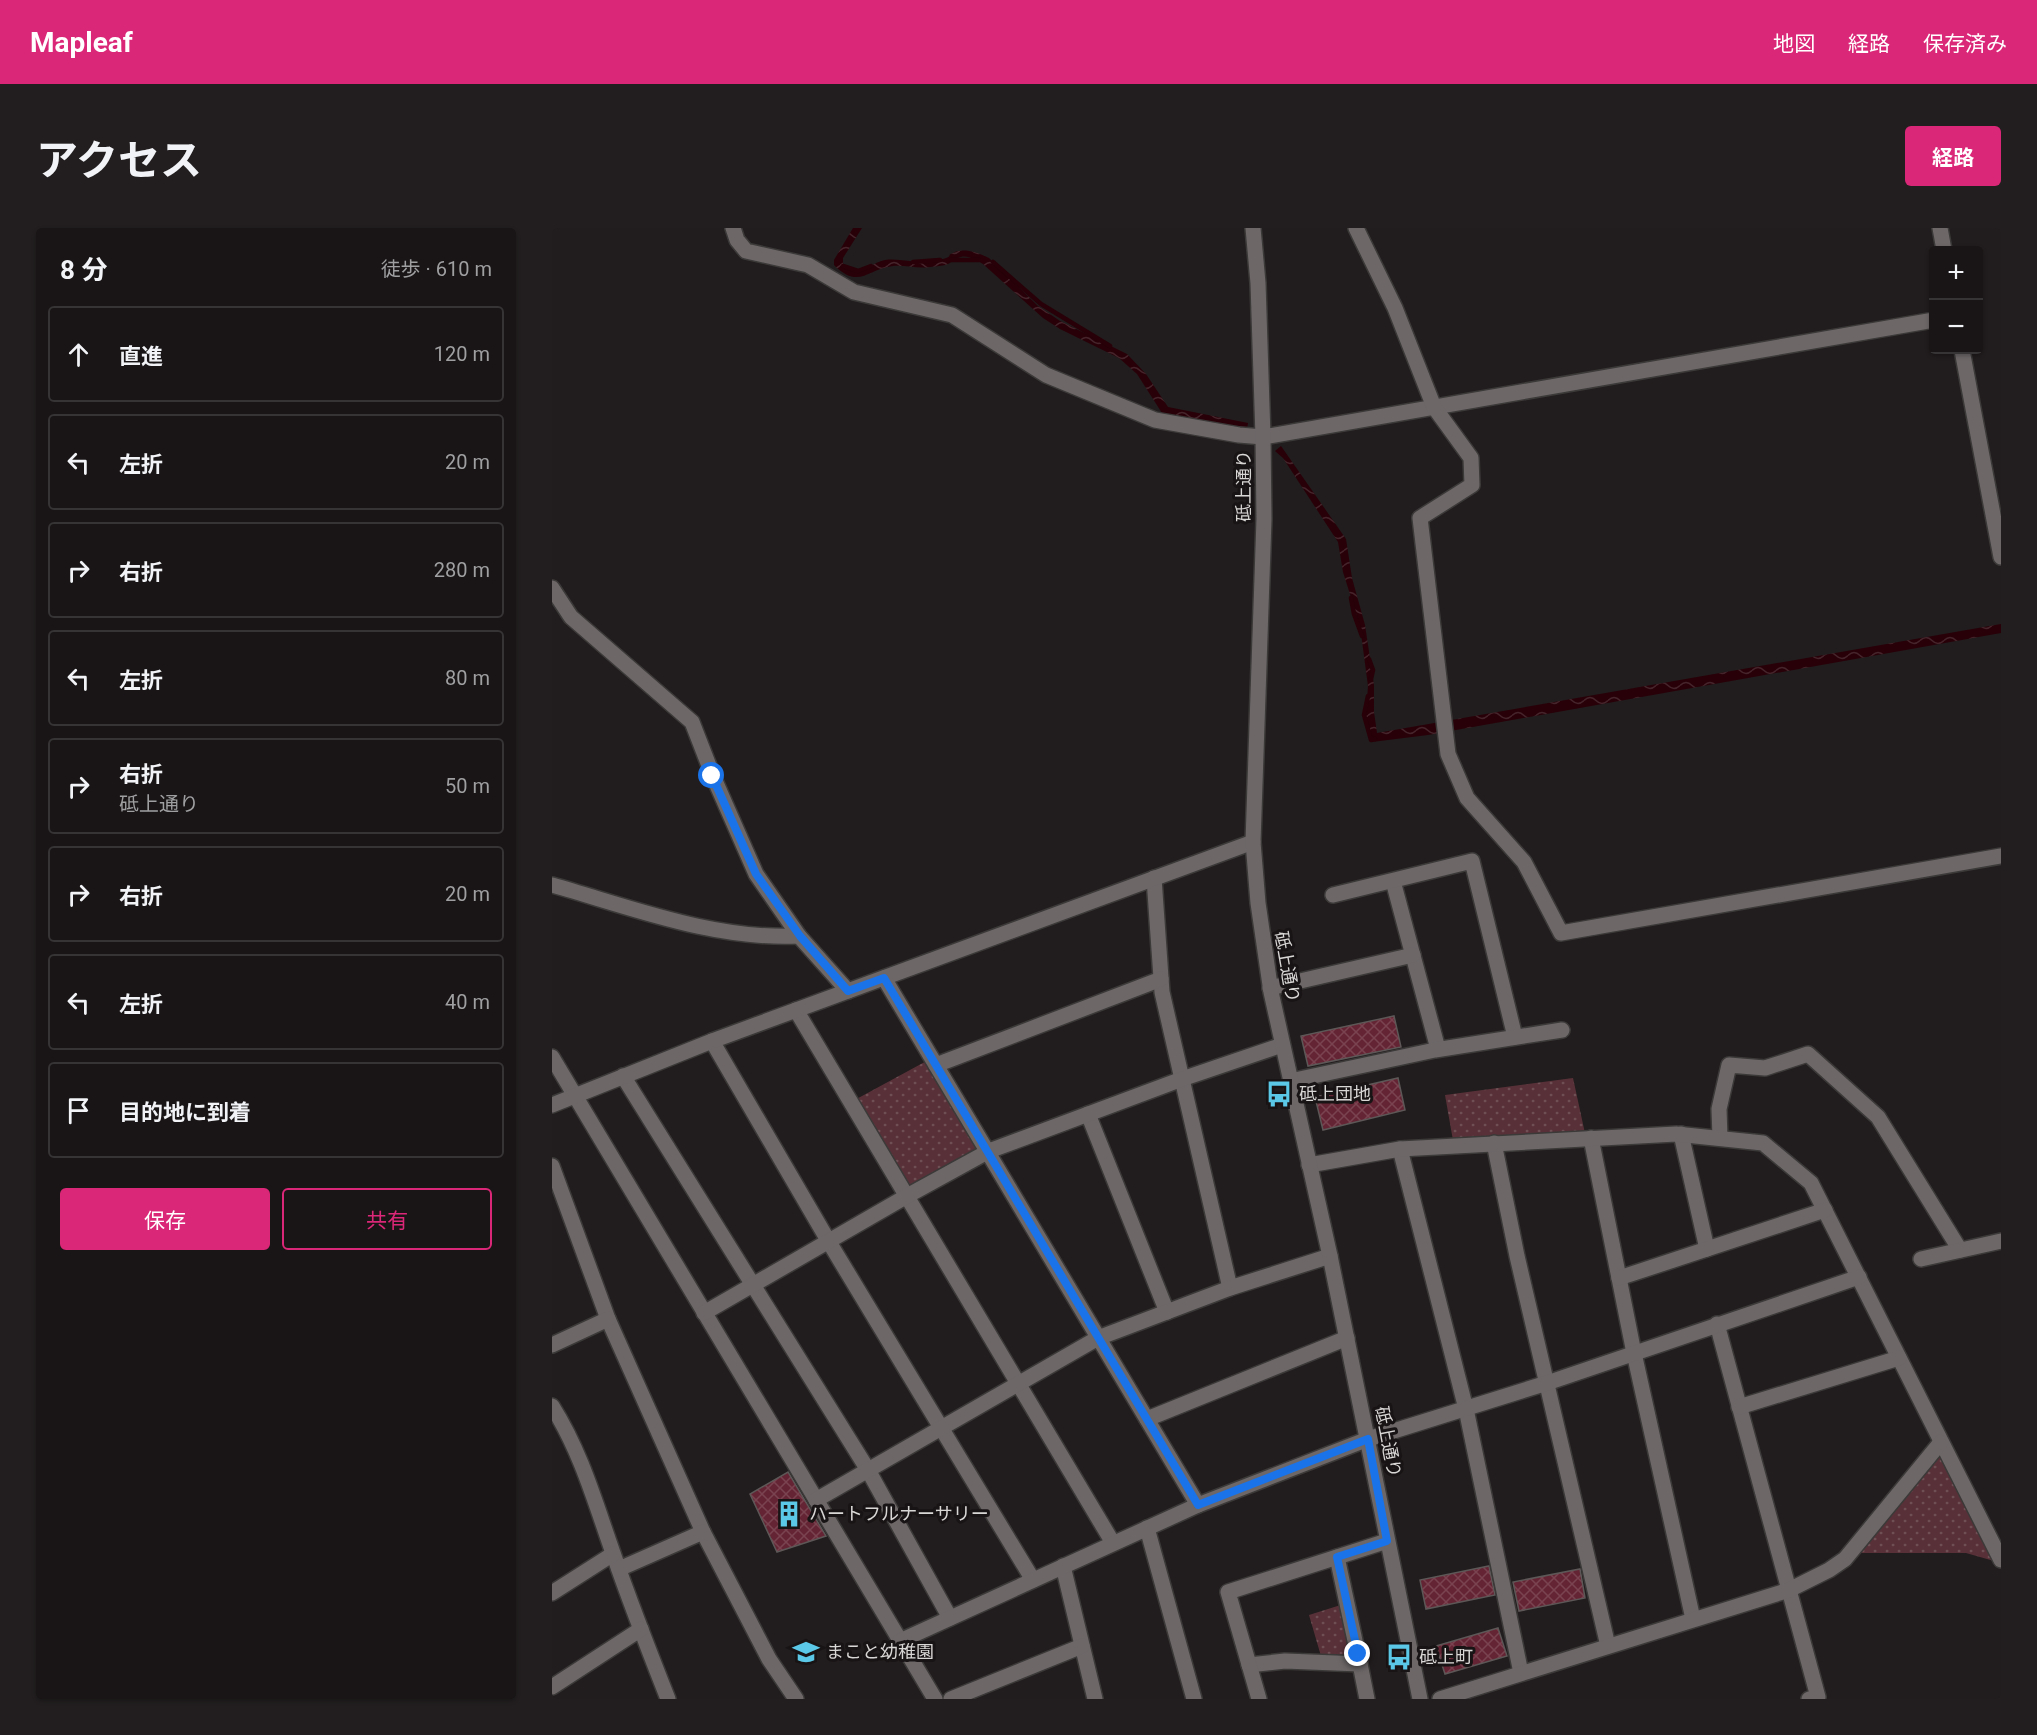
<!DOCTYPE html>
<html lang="ja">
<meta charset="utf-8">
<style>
:root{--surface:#191516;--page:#221e1f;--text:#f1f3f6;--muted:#9f9fa1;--line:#373435;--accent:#db2777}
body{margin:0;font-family:Roboto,"Noto Sans JP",sans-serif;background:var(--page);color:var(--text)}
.controls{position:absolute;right:18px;top:18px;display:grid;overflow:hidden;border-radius:6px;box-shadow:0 2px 4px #0004}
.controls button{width:54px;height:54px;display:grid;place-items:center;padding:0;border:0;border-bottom:2px solid var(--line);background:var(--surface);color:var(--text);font:30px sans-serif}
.stop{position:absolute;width:18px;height:18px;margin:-14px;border:4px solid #1a73e8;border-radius:50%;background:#fff}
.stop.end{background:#1a73e8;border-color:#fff;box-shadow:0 2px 6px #0008}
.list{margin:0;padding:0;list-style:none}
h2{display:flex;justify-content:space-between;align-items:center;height:78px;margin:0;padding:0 24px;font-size:26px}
h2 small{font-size:20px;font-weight:400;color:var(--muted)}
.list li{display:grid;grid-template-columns:39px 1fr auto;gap:18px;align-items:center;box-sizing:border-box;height:96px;margin:0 12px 12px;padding:0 12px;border:2px solid var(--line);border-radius:6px}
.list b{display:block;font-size:22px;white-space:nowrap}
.list p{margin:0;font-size:20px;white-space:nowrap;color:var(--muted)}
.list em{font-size:20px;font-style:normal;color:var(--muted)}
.actions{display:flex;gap:12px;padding:18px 24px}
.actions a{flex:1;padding:14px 0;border:2px solid var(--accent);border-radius:6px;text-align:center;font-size:21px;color:var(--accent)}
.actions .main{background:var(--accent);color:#fff}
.icon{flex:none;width:33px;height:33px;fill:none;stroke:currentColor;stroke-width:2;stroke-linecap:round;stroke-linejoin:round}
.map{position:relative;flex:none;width:1449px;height:1471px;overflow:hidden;border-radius:6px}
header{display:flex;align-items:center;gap:36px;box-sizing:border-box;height:84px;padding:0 30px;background:var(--accent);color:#fff}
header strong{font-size:28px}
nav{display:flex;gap:33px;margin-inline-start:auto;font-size:21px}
.intro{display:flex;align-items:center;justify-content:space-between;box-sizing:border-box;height:144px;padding:0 36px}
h1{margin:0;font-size:42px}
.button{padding:15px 27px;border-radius:6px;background:var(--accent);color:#fff;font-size:21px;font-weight:700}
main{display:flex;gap:36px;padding:0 36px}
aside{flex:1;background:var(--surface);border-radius:6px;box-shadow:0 2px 4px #0004}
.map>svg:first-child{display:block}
.park{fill:url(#park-dots)}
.water{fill:url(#water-waves)}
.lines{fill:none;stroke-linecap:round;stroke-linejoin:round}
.stream{stroke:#270008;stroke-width:4.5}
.building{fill:url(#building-cross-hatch);stroke:#5d5757;stroke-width:1.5}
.minor-casing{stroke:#3c3939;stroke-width:18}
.tertiary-casing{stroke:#3c3939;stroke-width:18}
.minor{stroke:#6d6768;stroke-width:15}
.tertiary{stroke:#6d6768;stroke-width:15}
.route{stroke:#1a73e8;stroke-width:8}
.labels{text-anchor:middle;stroke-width:6;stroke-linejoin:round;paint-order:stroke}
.street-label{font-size:18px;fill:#d9d6d6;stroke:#181314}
.poi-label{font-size:18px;fill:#d9d6d6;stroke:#181314;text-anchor:start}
</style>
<header>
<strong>Mapleaf</strong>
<nav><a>地図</a><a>経路</a><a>保存済み</a></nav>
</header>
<div class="intro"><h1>アクセス</h1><a class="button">経路</a></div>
<main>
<aside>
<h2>8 分<small>徒歩 · 610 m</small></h2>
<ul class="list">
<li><svg class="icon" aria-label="ahead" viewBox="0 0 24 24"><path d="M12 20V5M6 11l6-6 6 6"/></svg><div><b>直進</b></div><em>120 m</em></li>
<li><svg class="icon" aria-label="left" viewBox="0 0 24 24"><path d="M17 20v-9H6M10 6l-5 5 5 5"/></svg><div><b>左折</b></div><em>20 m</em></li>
<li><svg class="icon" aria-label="right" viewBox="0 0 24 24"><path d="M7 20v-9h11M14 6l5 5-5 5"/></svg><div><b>右折</b></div><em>280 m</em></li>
<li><svg class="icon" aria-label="left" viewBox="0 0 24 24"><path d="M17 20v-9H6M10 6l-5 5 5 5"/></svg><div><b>左折</b></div><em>80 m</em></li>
<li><svg class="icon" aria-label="right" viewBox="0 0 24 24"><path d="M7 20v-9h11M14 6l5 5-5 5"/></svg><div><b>右折</b><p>砥上通り</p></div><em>50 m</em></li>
<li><svg class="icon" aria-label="right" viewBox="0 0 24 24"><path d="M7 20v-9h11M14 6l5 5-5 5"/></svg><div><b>右折</b></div><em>20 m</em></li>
<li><svg class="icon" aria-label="left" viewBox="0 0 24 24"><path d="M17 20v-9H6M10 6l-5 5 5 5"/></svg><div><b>左折</b></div><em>40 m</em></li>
<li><svg class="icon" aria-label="arrive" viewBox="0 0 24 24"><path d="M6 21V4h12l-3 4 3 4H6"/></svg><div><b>目的地に到着</b></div></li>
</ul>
<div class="actions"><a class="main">保存</a><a>共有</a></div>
</aside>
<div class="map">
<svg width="1449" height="1471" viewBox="0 0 1449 1471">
<defs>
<pattern id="park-dots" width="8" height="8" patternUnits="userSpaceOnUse" patternTransform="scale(1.5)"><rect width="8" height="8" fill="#583138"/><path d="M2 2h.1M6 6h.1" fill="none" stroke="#6f4e54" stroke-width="1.8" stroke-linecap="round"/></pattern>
<pattern id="water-waves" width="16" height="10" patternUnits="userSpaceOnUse" patternTransform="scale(1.5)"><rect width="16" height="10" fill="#270008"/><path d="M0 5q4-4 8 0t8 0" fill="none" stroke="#46242b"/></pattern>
<pattern id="building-cross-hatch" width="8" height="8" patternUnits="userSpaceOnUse" patternTransform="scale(1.5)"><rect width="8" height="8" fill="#652433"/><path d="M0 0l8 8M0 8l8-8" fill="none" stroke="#7a4350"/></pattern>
</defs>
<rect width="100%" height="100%" fill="#211c1d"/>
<g class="park">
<polygon points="380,830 437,923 355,968 299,874"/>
<polygon points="1021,850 1034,910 902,918 893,867"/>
<polygon points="1389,1214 1449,1335 1414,1325 1298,1325"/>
<polygon points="795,1375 806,1426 799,1436 771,1435 757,1387"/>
</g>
<g class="water">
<path d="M301 0H310L291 30V36C304 53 318 35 333 32 347 30 361 35 375 34 380 33 389 32 394 30 400 28 395 27 401 25 412 19 427 25 437 30L486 78 508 93 575 126 594 146 616 179 696 195 695 201 610 185 585 146 567 130 508 101 491 90 431 36C424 32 416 27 409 29 404 30 400 34 396 36 391 38 384 38 378 39 366 41 353 37 341 38 315 41 307 62 282 37V32Z"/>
<polygon points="729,218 794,311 800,350 813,397 822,457 822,484 825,505 1449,396 1449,405 876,507 820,514 814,487 816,458 808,398 791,344 786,314 731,230 723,223"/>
</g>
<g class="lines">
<g class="stream">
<polyline points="399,32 427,32"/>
<polyline points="361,34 388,32"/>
<polyline points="441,34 489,76 558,118"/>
<polyline points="291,38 306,43 319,38"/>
<polyline points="799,370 802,386 810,408"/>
<polyline points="817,431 821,442 819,451"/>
<polyline points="816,468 812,487 819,512 823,511"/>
</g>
</g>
<g class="building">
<polygon points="842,788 849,819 756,838 749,808"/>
<polygon points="846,850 853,882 771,902 763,869"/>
<polygon points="236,1244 274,1308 225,1324 198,1266"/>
<polygon points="937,1338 943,1367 874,1381 868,1352"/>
<polygon points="1028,1341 1033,1370 967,1383 961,1354"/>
<polygon points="946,1400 955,1428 893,1446 884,1418"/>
</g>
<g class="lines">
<g class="minor-casing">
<g id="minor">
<polyline points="181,0 185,12 194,23 256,37 302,64 400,87 494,147 603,192 687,207 711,209 1382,92"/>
<polyline points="804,0 843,80 882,179 919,230 920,257 868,290 896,526 915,570 972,634 1009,705 1449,628"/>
<polyline points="0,360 19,389 140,494 161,548 204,646 247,708 296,763"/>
<polyline points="602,650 610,764 678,1060"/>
<polyline points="841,653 886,821"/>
<path d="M0 657C81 680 162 712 247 708"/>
<polyline points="781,667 920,633 963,809"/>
<polyline points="332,750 646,1277"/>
<polyline points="718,760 861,727"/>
<polyline points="244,782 561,1315"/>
<polyline points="160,813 277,1014 481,1352"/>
<polyline points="0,829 383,1471"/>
<polyline points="384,837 609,751"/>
<polyline points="71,848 316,1242 398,1390"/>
<polyline points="738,853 883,822 1010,802"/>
<polyline points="0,877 160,813 701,614"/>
<polyline points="536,886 615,1084"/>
<polyline points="1129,906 1155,1021"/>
<polyline points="1039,910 1082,1125 1141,1391"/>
<polyline points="1168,910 1167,881 1177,837 1213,840 1256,826 1326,889 1408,1022"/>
<polyline points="942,915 965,1028 1056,1418"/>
<polyline points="848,921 914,1181 969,1445"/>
<polyline points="757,937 848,921 1124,906 1211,915 1259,955 1449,1332"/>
<polyline points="0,938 56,1091 151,1304 217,1431 244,1471"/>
<polyline points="1369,1031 1449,1013"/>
<polyline points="1067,1050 1273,982"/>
<polyline points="152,1085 355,968 437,923 630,851 730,817"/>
<polyline points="1165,1096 1266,1469 1257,1471"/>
<polyline points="0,1117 56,1091"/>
<path d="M0 1178C29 1224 43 1274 61 1325 78 1374 97 1423 116 1471"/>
<polyline points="1187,1179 1347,1130"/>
<polyline points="595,1191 795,1110"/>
<polyline points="264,1272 546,1110 678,1060 778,1028"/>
<polyline points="595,1300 642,1471"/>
<polyline points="511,1338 543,1471"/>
<polyline points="67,1341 151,1304"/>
<polyline points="0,1365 61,1326"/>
<polyline points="348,1413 646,1277 816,1211 995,1155 1307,1049"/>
<polyline points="808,1436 815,1471"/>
<polyline points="697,1437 733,1433 808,1436 785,1329"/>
<polyline points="0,1459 89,1401"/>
<polyline points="399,1471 530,1418"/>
<polyline points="707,1471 676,1364 835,1313"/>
<polyline points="888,1471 1237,1362 1277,1342 1293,1331 1389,1214"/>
</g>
</g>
<g class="tertiary-casing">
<g id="tertiary">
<polyline points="701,0 706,55 711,209 712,291 701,614 706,675 719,764 778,1028 868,1471"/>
<polyline points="1388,0 1392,22"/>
<polyline points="1410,122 1449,329"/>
</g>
</g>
<use href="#minor" class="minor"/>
<use href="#tertiary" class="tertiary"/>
</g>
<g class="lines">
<polyline class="route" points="160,548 204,646 248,708 296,763 332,750 646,1277 816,1211 835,1313 785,1329 806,1426"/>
</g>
<defs>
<g id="bus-bare" transform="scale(2.07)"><path d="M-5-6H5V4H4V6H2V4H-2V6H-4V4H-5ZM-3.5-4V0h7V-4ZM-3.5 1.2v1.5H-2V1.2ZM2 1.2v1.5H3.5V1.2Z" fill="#5ac8e6" stroke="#181314" stroke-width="2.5" paint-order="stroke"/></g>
<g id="building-bare" transform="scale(2.07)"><path d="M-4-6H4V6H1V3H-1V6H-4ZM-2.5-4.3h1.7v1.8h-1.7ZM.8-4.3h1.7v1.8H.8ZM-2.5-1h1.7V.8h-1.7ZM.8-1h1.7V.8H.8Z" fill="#5ac8e6" stroke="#181314" stroke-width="2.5" paint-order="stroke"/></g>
<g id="school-bare" transform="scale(2.07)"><path d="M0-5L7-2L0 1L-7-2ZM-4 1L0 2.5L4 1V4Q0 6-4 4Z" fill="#5ac8e6" stroke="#181314" stroke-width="2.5" paint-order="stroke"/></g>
</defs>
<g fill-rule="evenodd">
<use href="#bus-bare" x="727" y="866"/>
<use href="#building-bare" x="237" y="1286"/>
<use href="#school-bare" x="254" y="1424"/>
<use href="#bus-bare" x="847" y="1429"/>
</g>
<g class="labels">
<g class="street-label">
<text transform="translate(692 258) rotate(-90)" y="6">砥上通り</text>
<text transform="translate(735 739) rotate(80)" y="6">砥上通り</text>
<text transform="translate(836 1214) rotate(79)" y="6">砥上通り</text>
</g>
<g class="poi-label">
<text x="747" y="872">砥上団地</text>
<text x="257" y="1292">ハートフルナーサリー</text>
<text x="274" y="1430">まこと幼稚園</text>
<text x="867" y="1435">砥上町</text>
</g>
</g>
</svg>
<div class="controls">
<button>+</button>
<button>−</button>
</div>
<div class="stop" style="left:160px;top:548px"></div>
<div class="stop end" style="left:806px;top:1426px"></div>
</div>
</main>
